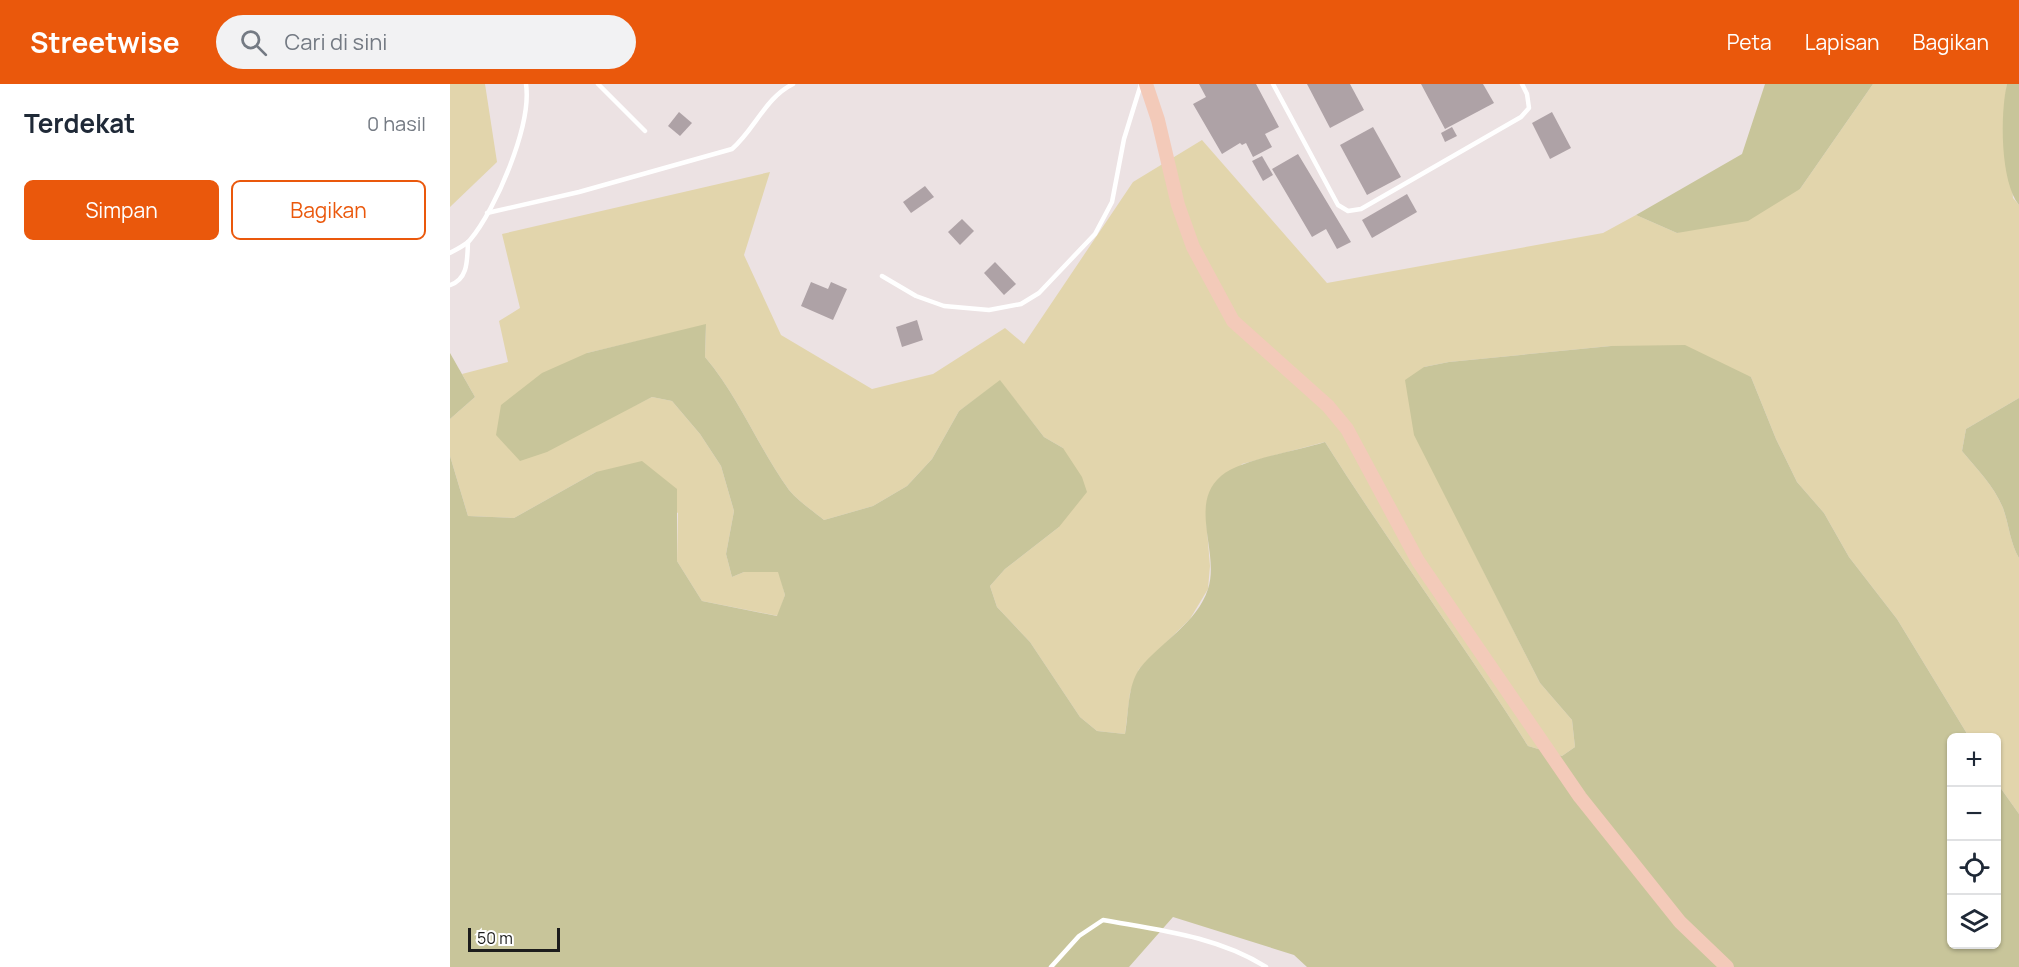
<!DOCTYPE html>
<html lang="id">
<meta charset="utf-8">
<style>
:root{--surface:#fff;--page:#f2f2f3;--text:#1f2937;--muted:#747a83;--line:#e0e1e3;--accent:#ea580c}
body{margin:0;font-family:Manrope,sans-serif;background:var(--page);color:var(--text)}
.controls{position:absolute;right:18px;bottom:18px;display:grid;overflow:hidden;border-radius:9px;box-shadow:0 2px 4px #0004}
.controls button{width:54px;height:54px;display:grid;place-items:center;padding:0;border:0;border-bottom:2px solid var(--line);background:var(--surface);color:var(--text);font:30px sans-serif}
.scale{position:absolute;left:18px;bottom:15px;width:92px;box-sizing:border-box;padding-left:6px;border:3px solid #1c1c1c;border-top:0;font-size:16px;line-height:21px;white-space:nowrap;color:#1c1c1c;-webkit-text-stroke:4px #fff;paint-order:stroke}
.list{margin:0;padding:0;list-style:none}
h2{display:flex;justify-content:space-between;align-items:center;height:78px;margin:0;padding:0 24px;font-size:26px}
h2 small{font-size:20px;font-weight:400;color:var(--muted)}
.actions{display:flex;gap:12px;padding:18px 24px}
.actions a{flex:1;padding:14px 0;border:2px solid var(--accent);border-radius:9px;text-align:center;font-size:21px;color:var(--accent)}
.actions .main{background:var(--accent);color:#fff}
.icon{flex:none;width:33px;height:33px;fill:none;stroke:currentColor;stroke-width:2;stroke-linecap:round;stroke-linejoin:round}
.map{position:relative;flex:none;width:1569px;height:883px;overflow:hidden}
header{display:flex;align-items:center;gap:36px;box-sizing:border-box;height:84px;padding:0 30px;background:var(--accent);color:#fff}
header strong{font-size:28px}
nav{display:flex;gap:33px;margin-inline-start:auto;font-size:21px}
.search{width:420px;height:54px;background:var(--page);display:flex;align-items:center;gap:15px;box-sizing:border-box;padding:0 21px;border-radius:33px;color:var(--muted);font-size:22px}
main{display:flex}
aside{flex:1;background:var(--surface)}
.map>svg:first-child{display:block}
.grass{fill:#e2d5ac}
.forest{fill:#c8c59a}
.building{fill:#aea2a6}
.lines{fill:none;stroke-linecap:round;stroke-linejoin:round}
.service{stroke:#fff;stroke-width:4.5}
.secondary{stroke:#f3cab9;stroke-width:14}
</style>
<header>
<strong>Streetwise</strong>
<div class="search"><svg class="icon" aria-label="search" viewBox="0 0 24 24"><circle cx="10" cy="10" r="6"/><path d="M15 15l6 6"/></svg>Cari di sini</div>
<nav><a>Peta</a><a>Lapisan</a><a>Bagikan</a></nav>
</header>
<main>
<aside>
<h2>Terdekat<small>0 hasil</small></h2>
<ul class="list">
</ul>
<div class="actions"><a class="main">Simpan</a><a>Bagikan</a></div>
</aside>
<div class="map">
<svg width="1569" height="883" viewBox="0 0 1569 883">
<rect width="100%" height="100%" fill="#ece2e3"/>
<g class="grass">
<polygon points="0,0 35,0 47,78 0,123"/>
<path d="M1423 0H1557L1554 26 1563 114 1569 121V314L1516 345 1512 367C1527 385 1544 402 1553 424 1559 440 1560 459 1569 474V730L1547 699 1546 654 1519 653 1447 535 1399 473 1374 429 1347 398 1326 355 1301 293 1161 262 999 278 974 283 965 351 1090 599 1122 636 1125 663 1112 672 1078 662C1013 559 940 461 875 358L792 380 756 434 760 482 758 505 740 535 689 585 680 609 675 650 647 647 630 633 580 558 547 523 540 502 555 485 609 443 613 364 594 353 550 297 509 327 482 375 457 402 423 422 374 436C363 427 348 417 339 406 308 363 289 313 255 273L256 241 137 269 153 337 202 313 222 317 250 350 271 382 284 427 276 470 282 493 294 488H329L335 511 328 532 252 517 227 477 228 429 146 388 64 434 18 432 0 372V335L25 313 12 290 58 278 49 237 70 224 52 150 320 88 294 171 331 251 422 305 483 290 555 244 574 260 683 98 752 56 877 199 1153 149 1186 131 1227 149 1350 105Z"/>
</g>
<g class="forest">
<polygon points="1315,0 1423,0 1350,105 1298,137 1227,149 1186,131 1292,70"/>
<path d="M1557 0H1569V121C1550 98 1550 29 1557 0Z"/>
<path d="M256 240 255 273C289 313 308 363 339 406 348 417 363 427 374 436L423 422 457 402 482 375 509 327 550 296 594 353 613 364 632 393 637 408 609 443 555 485 540 502 547 523 580 558 630 633 647 647 675 650C679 629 677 602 690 584 711 558 747 539 758 505 770 469 738 420 771 392 791 375 848 367 875 358 940 461 1013 559 1078 662L1112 672 1125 663 1122 636 1090 599 964 351 955 296 974 283 999 278 1161 262 1235 261 1301 293 1326 355 1347 398 1374 429 1399 473 1447 535 1519 653 1502 654V860H1546L1547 699 1569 730V883H857L844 871 723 833 679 883H0V372L18 432 64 434 146 388 192 377 227 405V477L252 517 327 532 335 511 328 488H294L282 493 276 470 284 427 271 382 250 350 222 317 202 313 97 368 70 377 46 351 51 321 92 289 137 269Z"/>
<polygon points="0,269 25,313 0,335"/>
<path d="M1569 314V474C1560 459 1559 440 1553 424 1544 402 1527 385 1512 367L1516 345Z"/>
</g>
<g class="building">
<polygon points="749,0 806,0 829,43 815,50 822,63 803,73 796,59 792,61 790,59 772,70 743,20 756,13"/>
<polygon points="857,0 900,0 914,26 880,44"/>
<polygon points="971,0 1033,0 1044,19 995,45"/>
<polygon points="229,28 242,39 230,52 218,42"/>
<polygon points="1102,28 1121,64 1100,75 1082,39"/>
<polygon points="923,43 951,93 917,111 890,61"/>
<polygon points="1002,43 1007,52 995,58 991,49"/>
<polygon points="848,70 901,158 887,165 876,145 862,153 822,85"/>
<polygon points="812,72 823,91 813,97 802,77"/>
<polygon points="475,102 484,113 461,129 453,118"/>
<polygon points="957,110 967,128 922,154 912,136"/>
<polygon points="512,135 524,147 510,161 498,148"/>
<polygon points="545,178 566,200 554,211 534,189"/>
<polygon points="361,198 378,205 381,198 397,205 383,236 351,222"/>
<polygon points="467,236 473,256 452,263 446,243"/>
</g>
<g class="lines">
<g class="service">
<polyline points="148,0 195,47"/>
<polyline points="823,0 888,121 898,127 911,125 1071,33 1079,24 1077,10 1072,0"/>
<path d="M37 129 129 108 282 65C305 45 315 14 343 0"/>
<path d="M0 169C6 165 15 162 20 156 46 125 82 41 76 0"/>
<polyline points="432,192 466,212 494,222 539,226 571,220 589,209 645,150 662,118 674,55 691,0"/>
<path d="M0 201C19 195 17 174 18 158"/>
<path d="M601 883 629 852 653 836C708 846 767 852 816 883"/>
</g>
<polyline class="secondary" points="696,0 708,36 728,121 743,163 783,237 878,322 897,345 968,477 1130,713 1230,838 1277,883"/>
</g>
</svg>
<div class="controls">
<button>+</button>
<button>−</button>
<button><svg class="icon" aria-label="locate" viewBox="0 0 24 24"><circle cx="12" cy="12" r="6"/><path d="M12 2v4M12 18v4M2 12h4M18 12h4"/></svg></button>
<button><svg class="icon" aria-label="layers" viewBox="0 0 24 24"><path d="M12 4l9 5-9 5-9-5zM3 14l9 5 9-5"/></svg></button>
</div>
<div class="scale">50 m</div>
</div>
</main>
